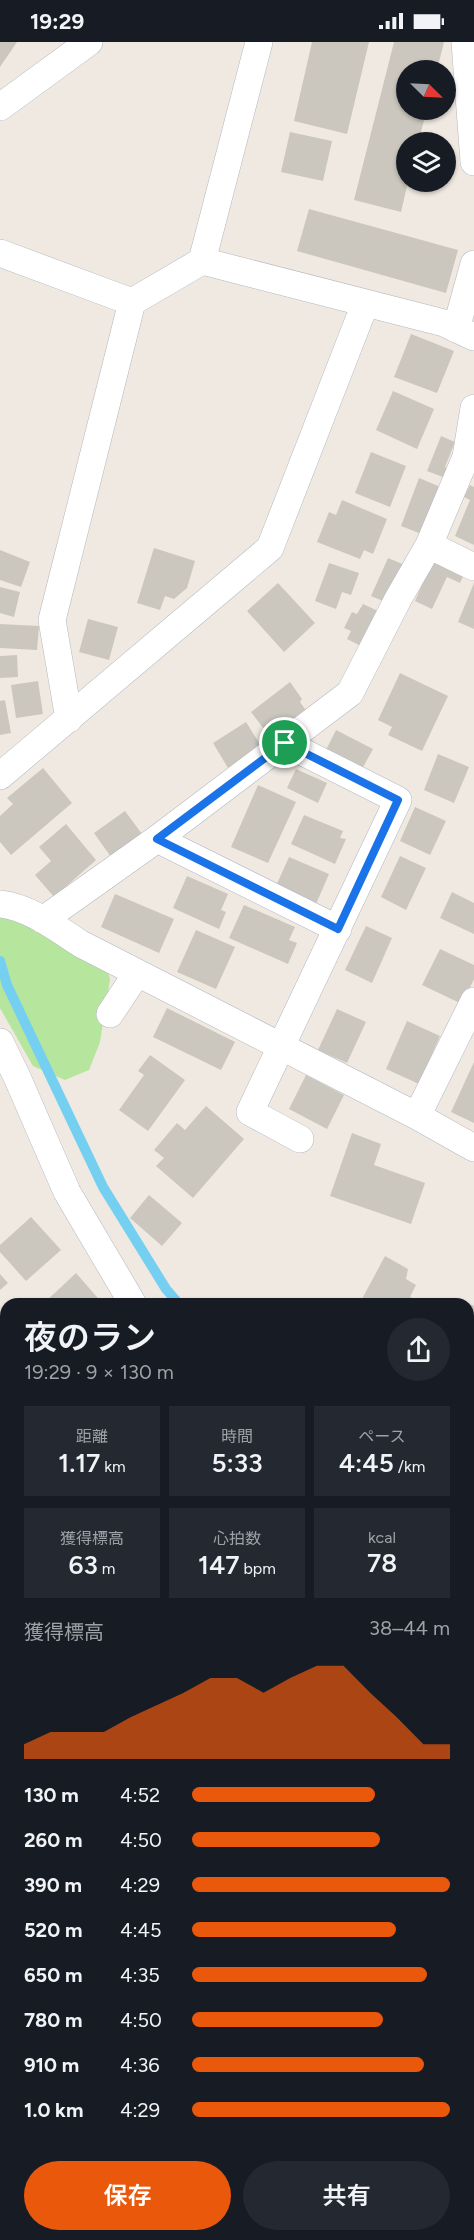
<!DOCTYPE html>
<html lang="ja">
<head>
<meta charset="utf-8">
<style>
  :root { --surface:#171b24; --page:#242831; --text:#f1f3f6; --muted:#9ea1a6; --accent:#ea580c }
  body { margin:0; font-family:Figtree,"Noto Sans JP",sans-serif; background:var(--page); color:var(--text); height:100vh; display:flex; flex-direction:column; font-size:22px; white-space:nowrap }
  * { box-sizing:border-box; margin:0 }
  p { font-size:20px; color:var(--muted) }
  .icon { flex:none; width:33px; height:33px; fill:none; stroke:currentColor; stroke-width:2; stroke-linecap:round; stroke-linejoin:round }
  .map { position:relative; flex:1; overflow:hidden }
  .details { position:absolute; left:0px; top:1256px; width:474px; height:944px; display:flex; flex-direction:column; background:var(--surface); border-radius:18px 18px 0 0; box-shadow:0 2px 4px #0004 }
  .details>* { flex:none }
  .needle { width:39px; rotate:114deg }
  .controls { position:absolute; left:396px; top:18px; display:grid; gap:12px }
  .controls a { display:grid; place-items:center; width:60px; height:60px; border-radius:50%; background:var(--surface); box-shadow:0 2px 4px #0004; font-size:30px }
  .pin { position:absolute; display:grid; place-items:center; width:51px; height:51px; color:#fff; margin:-26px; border:3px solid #fff; border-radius:50%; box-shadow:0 2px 6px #0007 }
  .round { display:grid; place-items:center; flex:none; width:63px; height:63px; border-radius:32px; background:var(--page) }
  .headline { display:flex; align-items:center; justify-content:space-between; height:102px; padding:0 24px }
  h1 { font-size:33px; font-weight:600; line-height:45px }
  .stats { display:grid; grid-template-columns:repeat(3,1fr); gap:9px; height:102px; padding:6px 24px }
  .stats div { display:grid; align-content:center; border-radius:0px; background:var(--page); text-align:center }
  .stats b { font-size:26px; font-weight:600 }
  .stats small { font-size:16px; font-weight:400 }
  .stats p { font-size:16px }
  .chart { height:168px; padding:12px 24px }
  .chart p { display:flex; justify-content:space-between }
  .chart svg { width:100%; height:108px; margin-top:6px; fill:var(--accent); opacity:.7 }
  .primary-button { display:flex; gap:12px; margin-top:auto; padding:12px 24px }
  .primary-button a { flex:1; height:69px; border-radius:36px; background:var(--accent); color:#fff; font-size:24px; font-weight:600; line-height:69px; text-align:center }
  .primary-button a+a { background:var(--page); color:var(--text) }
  ul { padding:0 24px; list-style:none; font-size:20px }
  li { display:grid; grid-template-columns:96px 72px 1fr; align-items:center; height:45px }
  li i { height:15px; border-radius:8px; background:var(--accent) }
  .status { display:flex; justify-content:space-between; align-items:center; height:42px; padding:0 30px; background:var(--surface); direction:ltr }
  .status svg { height:16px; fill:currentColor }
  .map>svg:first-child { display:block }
  .green { fill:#b6e59e }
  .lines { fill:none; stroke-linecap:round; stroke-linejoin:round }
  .stream { stroke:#75cff0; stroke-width:10 }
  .building { fill:#cbc7bf }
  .street-casing { stroke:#b4b7c1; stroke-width:28 }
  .street { stroke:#fff; stroke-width:27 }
  .route-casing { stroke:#fff; stroke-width:12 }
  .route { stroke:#1a73e8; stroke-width:8 }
</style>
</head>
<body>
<div class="status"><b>19:29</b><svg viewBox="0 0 49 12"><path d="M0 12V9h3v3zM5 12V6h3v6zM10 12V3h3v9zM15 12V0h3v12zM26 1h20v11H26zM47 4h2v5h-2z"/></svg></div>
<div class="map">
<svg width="474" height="2198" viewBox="0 0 474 2198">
  <rect width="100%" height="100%" fill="#efe9e1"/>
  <path class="green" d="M 0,866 L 107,925 L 110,938 L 100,1000 L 89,1028 L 65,1038 L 33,1024 L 0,966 Z"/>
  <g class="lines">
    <path class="stream" d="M 0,919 L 7,943 L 103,1145 L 166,1247 L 179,1262
      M 0,1471 L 6,1478
      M 468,1501 L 474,1502
      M 468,1629 L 474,1626"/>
  </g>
  <path class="building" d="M 0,0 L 17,0 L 0,25 Z
    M 312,0 L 369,0 L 347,92 L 294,79 Z
    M 394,0 L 444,0 L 437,28 L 406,28 L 406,68 L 427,68 L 418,100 L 406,100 L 406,140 L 408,140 L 401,170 L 354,158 Z
    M 290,90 L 332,99 L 323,139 L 281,130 Z
    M 309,167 L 458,208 L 446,251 L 297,209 Z
    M 411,292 L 454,309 L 437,351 L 394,335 Z
    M 393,349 L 434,367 L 417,407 L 376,388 Z
    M 441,394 L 455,400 L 445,425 L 451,428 L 448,437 L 427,429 Z
    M 371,410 L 406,424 L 390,465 L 355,451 Z
    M 419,436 L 443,446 L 424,493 L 401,484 Z
    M 470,443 L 474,445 L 474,503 L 455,494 L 470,458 L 464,455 Z
    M 342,458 L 387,477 L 373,512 L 364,508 L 360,517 L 317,500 L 329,470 L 336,473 Z
    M 154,506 L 195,519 L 187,546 L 174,557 L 165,554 L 160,568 L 137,561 Z
    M 0,508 L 30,520 L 21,545 L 0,538 Z
    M 435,513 L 466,528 L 460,541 L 447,535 L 432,567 L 415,559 Z
    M 388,516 L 407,524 L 390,562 L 371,554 Z
    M 329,521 L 359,531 L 351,553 L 342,550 L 336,567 L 315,559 Z
    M 278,541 L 315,581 L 284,610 L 247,569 Z
    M 474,541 L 474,587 L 458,580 Z
    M 0,545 L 20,550 L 14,575 L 0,571 Z
    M 363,562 L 380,570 L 363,605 L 347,597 L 351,589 L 344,586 L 352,570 L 357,572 Z
    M 88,577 L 118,585 L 109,618 L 79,610 Z
    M 0,582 L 39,584 L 37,608 L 0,606 Z
    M 17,613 L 18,635 L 0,636 L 0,614 Z
    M 400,631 L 448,654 L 422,709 L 388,693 L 392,685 L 378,678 Z
    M 38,639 L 43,672 L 16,676 L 11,643 Z
    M 290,640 L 302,657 L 300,660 L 307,670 L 271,696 L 251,670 Z
    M 5,658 L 11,691 L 0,693 L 0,659 Z
    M 246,680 L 261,704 L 228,726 L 213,701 Z
    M 336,688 L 373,707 L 362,727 L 326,708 Z
    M 438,712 L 469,725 L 454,761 L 424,748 Z
    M 43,726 L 72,761 L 11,813 L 0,800 L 0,774 L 13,762 L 7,756 Z
    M 296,727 L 327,741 L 318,761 L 287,746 Z
    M 258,743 L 296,760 L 268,821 L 231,805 Z
    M 415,765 L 446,779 L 430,813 L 400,799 Z
    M 125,769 L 142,792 L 111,815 L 94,791 Z
    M 304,773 L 343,789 L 340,796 L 346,797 L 335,822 L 291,802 Z
    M 66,782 L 96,818 L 54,855 L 35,833 L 51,819 L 39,805 Z
    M 400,814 L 426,826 L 406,868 L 381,855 Z
    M 289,815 L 329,832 L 316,862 L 276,844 Z
    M 187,834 L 228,852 L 221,868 L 226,870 L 219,887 L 173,866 Z
    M 452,850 L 474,861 L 474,892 L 440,876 Z
    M 115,852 L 174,877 L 159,911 L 101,885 Z
    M 244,863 L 295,885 L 289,898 L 297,901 L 288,922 L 229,896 Z
    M 366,884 L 392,896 L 372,941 L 345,928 Z
    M 196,888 L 235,905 L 216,947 L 177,930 Z
    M 440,907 L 474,923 L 474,937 L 462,962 L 422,943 Z
    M 167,966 L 235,1000 L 221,1028 L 153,995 Z
    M 337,967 L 366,980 L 347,1021 L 318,1008 Z
    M 407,979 L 440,994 L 419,1042 L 386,1027 Z
    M 150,1013 L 185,1038 L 148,1089 L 119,1068 L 144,1033 L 138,1029 Z
    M 474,1020 L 474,1081 L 451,1070 Z
    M 306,1033 L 344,1053 L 327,1087 L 289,1067 Z
    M 206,1064 L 244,1097 L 193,1156 L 156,1124 L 164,1116 L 154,1108 L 177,1081 L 185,1088 Z
    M 352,1091 L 381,1102 L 374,1123 L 425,1141 L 411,1182 L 330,1154 Z
    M 149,1153 L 182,1181 L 162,1204 L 130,1176 Z
    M 31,1175 L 61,1208 L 26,1239 L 0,1210 L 0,1203 Z
    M 385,1214 L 408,1227 L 406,1237 L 416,1243 L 410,1255 L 415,1257 L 413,1262 L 370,1262 L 362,1257 Z
    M 76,1231 L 103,1262 L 43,1262 Z
    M 0,1232 L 8,1241 L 0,1248 Z
    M 461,1258 L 474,1264 L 474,1320 L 468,1318 L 468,1262 L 459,1262 Z
    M 6,1586 L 6,1614 L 0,1608 L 0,1592 Z
    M 0,1616 L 6,1622 L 6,1645 L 0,1651 Z
    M 6,1739 L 6,1818 L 0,1826 L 0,1747 Z
    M 0,1962 L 6,1965 L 6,1995 L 0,2005 Z"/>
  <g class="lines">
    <g class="street-casing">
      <path id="street" d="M 465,0 L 474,120
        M 0,65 L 89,0
        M 0,211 L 132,260 L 202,219 L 444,281 L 474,295
        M 202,219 L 259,0
        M 456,287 L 474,222
        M 429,503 L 466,415 L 474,366
        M 69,677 L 52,578 L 132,260
        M 285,701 L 398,758 L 250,1070 L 300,1097
        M 0,734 L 270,506 L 365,262
        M 157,797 L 338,887
        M 0,862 C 29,865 56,886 81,902 L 417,1074 L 474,1106
        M 43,878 L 157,797 L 350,651 L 398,557 L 429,503 L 474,525
        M 110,972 L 137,931
        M 0,1000 L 17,1035 L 67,1150 L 133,1262
        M 417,1074 L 474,959
        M 0,1508 L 6,1515
        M 468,1521 L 474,1522
        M 468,1644 L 474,1641
        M 0,1678 L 6,1673
        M 0,1929 L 6,1932
        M 0,2111 L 6,2114
        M 217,2193 L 230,2198"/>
    </g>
    <use href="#street" class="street"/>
  </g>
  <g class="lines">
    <g class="route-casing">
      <path id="route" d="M 285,701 L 398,758 L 338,887 L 157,797 Z"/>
    </g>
    <use href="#route" class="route"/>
  </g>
</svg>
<div class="controls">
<a><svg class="needle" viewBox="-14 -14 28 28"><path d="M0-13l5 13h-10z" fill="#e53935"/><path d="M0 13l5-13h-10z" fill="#9ea1a6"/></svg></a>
<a><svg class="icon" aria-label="layers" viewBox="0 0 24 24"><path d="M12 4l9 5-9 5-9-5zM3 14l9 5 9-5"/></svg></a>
</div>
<div class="pin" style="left:285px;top:701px;background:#1e9e55"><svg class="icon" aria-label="arrive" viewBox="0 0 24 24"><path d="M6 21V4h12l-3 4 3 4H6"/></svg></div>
<section class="details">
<div class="headline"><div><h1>夜のラン</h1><p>19:29 · 9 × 130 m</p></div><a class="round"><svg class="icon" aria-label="share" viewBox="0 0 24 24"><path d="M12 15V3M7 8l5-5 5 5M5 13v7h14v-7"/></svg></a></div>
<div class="stats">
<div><p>距離</p><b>1.17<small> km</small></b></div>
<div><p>時間</p><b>5:33</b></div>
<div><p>ペース</p><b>4:45<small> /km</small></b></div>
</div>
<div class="stats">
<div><p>獲得標高</p><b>63<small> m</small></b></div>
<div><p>心拍数</p><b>147<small> bpm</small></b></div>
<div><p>kcal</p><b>78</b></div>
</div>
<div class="chart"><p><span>獲得標高</span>38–44 m</p>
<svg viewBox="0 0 160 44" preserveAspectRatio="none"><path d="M0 44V38L10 33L20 33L30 33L40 27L50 22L60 17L70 11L80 11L90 17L100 11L110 6L120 6L130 17L140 27L150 38L160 38V44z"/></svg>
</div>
<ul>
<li><b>130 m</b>4:52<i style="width:71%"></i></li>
<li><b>260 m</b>4:50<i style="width:73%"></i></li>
<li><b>390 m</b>4:29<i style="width:100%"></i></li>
<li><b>520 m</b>4:45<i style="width:79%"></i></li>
<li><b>650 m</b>4:35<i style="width:91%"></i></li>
<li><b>780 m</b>4:50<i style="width:74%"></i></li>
<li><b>910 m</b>4:36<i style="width:90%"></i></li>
<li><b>1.0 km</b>4:29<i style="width:100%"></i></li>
</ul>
<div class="primary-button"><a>保存</a><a>共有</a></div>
</section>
</div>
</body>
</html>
